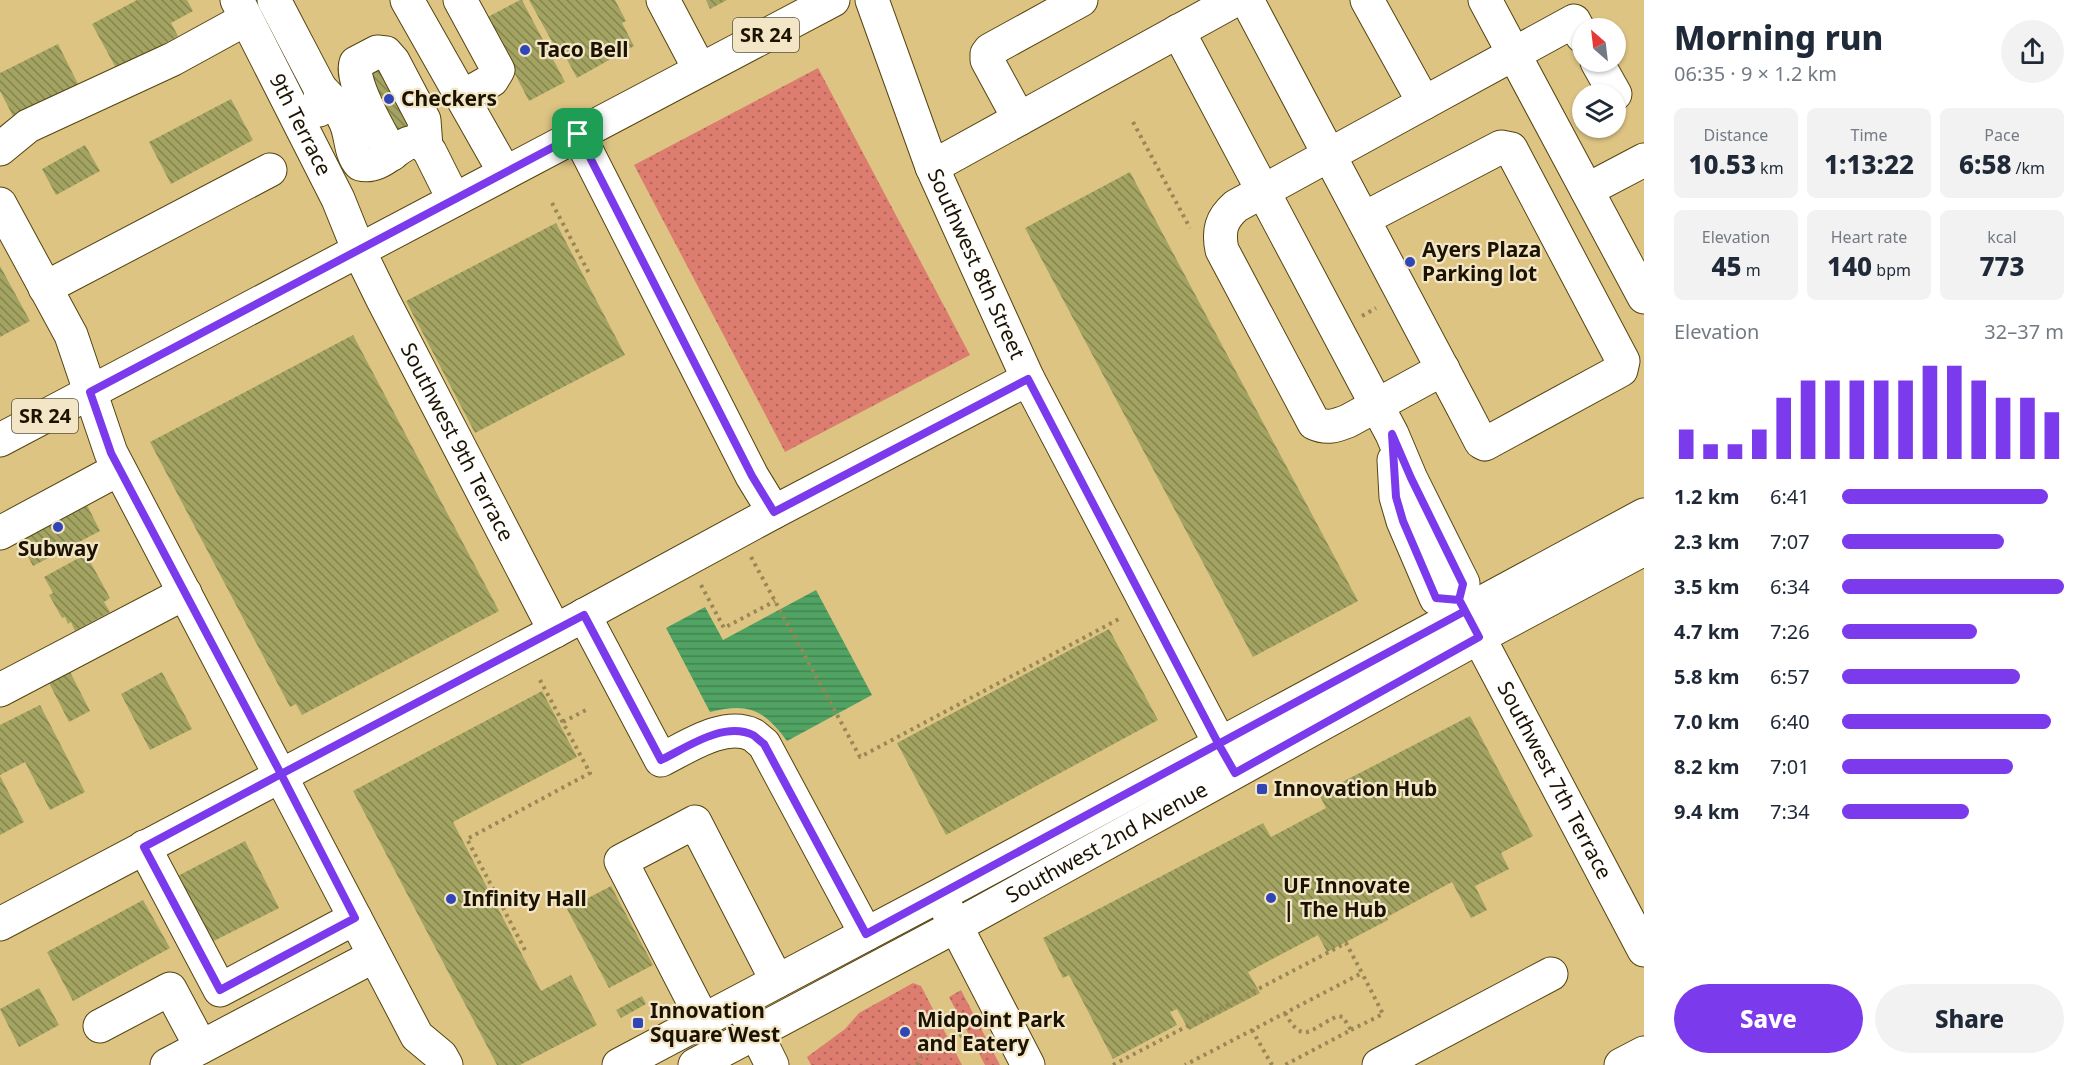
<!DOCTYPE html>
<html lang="en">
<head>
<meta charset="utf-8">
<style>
  :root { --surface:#fff; --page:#f2f2f3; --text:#1f2937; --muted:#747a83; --accent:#7c3aed }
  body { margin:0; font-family:"Noto Sans",sans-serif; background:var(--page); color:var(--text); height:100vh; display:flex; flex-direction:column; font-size:22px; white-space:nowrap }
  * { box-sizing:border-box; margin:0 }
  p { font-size:20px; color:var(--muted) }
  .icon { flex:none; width:33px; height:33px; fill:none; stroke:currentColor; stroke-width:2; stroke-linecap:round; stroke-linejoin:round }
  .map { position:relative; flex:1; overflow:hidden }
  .side { display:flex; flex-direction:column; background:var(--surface); width:450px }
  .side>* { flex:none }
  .needle { width:39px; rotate:332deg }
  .controls { position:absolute; left:1572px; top:18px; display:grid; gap:12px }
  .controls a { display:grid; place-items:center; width:54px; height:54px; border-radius:50%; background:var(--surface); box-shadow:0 2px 4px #0004; font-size:30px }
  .pin { position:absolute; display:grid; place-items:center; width:51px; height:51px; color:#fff; margin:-26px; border-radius:12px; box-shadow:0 3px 9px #0006 }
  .round { display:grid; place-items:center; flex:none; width:63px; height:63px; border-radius:32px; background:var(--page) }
  .headline { display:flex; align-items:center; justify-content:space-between; height:102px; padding:0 30px }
  h1 { font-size:33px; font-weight:800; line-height:45px }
  .metrics { display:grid; grid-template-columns:repeat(3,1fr); gap:9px; height:102px; padding:6px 30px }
  .metrics div { display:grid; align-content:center; border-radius:9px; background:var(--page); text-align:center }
  .metrics b { font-size:26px; font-weight:800 }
  .metrics small { font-size:16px; font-weight:400 }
  .metrics p { font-size:16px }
  .chart { height:168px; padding:12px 30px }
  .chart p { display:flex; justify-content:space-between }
  .chart svg { width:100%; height:108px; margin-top:6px; stroke:var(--accent); stroke-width:6 }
  .button { display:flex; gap:12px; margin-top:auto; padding:12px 30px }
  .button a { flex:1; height:69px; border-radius:36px; background:var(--accent); color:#fff; font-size:24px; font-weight:800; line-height:69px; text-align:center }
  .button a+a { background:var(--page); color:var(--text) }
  ul { padding:0 30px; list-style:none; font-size:20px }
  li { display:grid; grid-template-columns:96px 72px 1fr; align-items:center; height:45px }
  li i { height:15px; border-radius:8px; background:var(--accent) }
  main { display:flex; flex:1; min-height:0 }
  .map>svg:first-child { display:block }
  .grass { fill:url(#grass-dots) }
  .water { fill:url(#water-rules) }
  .building { fill:url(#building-back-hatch) }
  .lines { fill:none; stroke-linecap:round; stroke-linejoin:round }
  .minor-casing { stroke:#541; stroke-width:35 }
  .major-casing { stroke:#541; stroke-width:35 }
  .path { stroke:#9a8756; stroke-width:4; stroke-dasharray:3 4.5; stroke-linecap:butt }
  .minor { stroke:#fff; stroke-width:33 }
  .major { stroke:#fff; stroke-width:33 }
  .route-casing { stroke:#fff; stroke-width:12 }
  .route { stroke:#7c3aed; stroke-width:8 }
  .poi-dot { fill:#3046b7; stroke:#f2e6c6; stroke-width:2 }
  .labels { text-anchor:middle; stroke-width:4.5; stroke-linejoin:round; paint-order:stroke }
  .shield { fill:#f2e6c6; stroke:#5c523b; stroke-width:1.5 }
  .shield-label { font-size:20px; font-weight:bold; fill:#1c1200 }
  .poi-label { font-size:21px; font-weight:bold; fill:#1c1200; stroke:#f2e6c6; text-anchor:start }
  .street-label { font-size:21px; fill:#1c1200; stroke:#f2e6c6 }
</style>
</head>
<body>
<main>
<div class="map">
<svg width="1644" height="1065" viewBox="0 0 1644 1065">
  <defs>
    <pattern id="grass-dots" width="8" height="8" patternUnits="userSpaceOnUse" patternTransform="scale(1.5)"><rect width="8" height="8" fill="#dd7d70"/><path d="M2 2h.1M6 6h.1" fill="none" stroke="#b2655a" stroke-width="1.8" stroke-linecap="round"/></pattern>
    <pattern id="water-rules" width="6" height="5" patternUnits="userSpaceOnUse" patternTransform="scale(1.5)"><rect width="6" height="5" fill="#51a364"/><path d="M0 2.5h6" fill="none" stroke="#428350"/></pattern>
    <pattern id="building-back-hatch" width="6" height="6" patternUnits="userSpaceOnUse" patternTransform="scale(1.5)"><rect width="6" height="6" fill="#a3a462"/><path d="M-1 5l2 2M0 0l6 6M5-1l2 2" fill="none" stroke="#84844e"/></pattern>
  </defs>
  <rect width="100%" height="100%" fill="#ddc483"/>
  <path class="grass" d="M 818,68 L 970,355 L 785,452 L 634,165 Z
    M 913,983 L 921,986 L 962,1065 L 811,1065 L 807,1057 L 845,1029 L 859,1013 Z
    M 961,990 L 1000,1065 L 985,1065 L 949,997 Z"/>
  <path class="water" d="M 816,590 L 872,695 L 787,741 C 764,710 749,702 710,712 L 666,628 L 705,607 L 723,640 Z"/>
  <path class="building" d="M 137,0 L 187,0 L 193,11 L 171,23 L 178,36 L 117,70 L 92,24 Z
    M 520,0 L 522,0 L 565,82 L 529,101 L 486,18 Z
    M 529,0 L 615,0 L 626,21 L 622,23 L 634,46 L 577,78 L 564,54 L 560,56 Z
    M 706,0 L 727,0 L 710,9 Z
    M 58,44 L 79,86 L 14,118 L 0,91 L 0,73 Z
    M 380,60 L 414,126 L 390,139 L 361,70 Z
    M 231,99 L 253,140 L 171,184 L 149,142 Z
    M 85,145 L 100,171 L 56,195 L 42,169 Z
    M 1130,172 L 1358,601 L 1253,657 L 1025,228 Z
    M 556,223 L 625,355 L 475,433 L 406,301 Z
    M 0,266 L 30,321 L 0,337 Z
    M 353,335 L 499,611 L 302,715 L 296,704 L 290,707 L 150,442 Z
    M 84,499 L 100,531 L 33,566 L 16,534 Z
    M 86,554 L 110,598 L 104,602 L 110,612 L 75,631 L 71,622 L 68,624 L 65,617 L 62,618 L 49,595 L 53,593 L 44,577 Z
    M 1109,629 L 1158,720 L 946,835 L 897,743 Z
    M 69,670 L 90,711 L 69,722 L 48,681 Z
    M 162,672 L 192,729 L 150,750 L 121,694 Z
    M 542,691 L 577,757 L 453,822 L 541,991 L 571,975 L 597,1025 L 520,1065 L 497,1065 L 353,791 Z
    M 40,705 L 85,792 L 50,810 L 25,762 L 0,775 L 0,725 Z
    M 1470,716 L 1533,836 L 1501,853 L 1509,869 L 1475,886 L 1487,910 L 1471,918 L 1452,882 L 1387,917 L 1388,920 L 1327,952 L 1318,935 L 1248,972 L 1260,993 L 1189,1030 L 1177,1009 L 1170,1012 L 1177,1025 L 1113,1059 L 1069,975 L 1063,978 L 1043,938 L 1263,823 L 1271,837 L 1326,808 L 1319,794 Z
    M 0,776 L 24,822 L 0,835 Z
    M 245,841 L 279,908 L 204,946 L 170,880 Z
    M 611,886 L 653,965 L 609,988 L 567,909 Z
    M 143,900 L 170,948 L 73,1001 L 47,952 Z
    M 39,988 L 59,1025 L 19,1047 L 0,1009 Z
    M 642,996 L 646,1004 L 621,1018 L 616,1010 Z"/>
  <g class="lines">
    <g class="minor-casing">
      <g id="minor">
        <path id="s1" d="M 237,0 L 338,199 L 359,251 L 383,300 L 555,631"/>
        <path d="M 274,0 L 320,88 L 321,101 L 319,110"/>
        <path d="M 407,0 L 505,173"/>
        <path d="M 460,0 L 498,70 L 492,80 L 462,97"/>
        <path d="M 663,0 L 700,70"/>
        <path id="s2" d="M 872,0 L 932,167 L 1028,379 L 1230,763"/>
        <path d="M 1247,0 C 1325,147 1404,294 1481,442 L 1485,444 L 1621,370 L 1623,361 L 1511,149 L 1501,147 L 1363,219"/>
        <path d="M 1367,0 L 1424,103 L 1574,21 L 1582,36"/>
        <path d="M 1485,0 L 1644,297"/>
        <path id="s3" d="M 1178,31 L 1392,434 L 1411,479 L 1463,583 L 1459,600 L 1644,950"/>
        <path d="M 1597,62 L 1615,94"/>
        <path d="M 320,88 C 330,99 341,109 346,123 C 352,137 350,153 360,164 C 389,172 408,121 430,152 L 454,200"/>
        <path d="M 1424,103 L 1236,206 C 1221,219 1218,231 1222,250 L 1314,423 C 1327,429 1335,426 1348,421 L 1443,369"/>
        <path d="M 1019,119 L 987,60 L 987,54 L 990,50 L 1081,0"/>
        <path d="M 578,134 L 752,476 L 774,512"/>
        <path d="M 0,149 L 28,126 L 173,59 L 246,19"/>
        <path d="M 392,154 C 382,136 349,80 356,63 L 377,52 L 386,53 L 393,61 L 424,120 L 426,147"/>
        <path d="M 932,167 L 1235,0"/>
        <path d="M 1587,190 L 1644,160"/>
        <path d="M 0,204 L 71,335 L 111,453 L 417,1036 L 441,1056 L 446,1065"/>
        <path d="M 45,288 L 270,170"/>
        <path d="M 1394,460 L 1396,497 L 1403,521 L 1436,598 L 1459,600"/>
        <path d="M 0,533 L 119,469"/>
        <path d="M 584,615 L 661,760 C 686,748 724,721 753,735 C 756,737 760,741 764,744 L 866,934"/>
        <path d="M 0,690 L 185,593"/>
        <path d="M 144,847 L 220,990 L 355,918"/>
        <path d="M 946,907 L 1028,1065"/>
        <path d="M 0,924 L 555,631 L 774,512 L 1028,379"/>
        <path d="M 746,1013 L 772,1065"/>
        <path d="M 703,1020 L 621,861 L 695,822 L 777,981"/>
        <path d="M 100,1026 L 170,989 L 201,1047"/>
        <path d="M 167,1065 L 374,956"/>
        <path d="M 619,1065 L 940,895 L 1644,515"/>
        <path id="s4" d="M 695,1065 L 956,926 L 1479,637 L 1644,549"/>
        <path d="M 1379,1065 L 1551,974"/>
        <path d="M 1621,1065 L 1644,1053"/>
      </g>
    </g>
    <g class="major-casing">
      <path id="major" d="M 0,440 L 833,0"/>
    </g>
    <path class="path" d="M 1133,122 L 1190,228
      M 552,203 L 590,275
      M 1362,316 L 1376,308
      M 751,557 L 860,757 L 1119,619
      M 701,585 L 724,628 L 775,601
      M 563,722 L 586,710
      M 525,950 L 467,839 L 590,773 L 540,680
      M 1285,1013 C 1304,1047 1310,1028 1338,1016 L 1343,1017 L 1351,1030 L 1285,1065
      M 1252,1030 L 1272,1065
      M 1351,1030 L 1383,1014 L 1362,973
      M 917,1065 L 921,1057 L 962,1035
      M 1113,1065 L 1346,943 L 1362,973 L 1185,1065"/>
    <use href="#minor" class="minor"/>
    <use href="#major" class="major"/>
  </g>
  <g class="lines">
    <g class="route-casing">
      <path id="route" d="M 578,134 L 90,392 L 111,453 L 281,774 L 144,847 L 220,990 L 355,918 L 281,774 L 584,615 L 661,760 C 686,748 723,721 753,735 C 756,737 760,741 764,744 L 866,934 L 1465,611 L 1459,600 L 1463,584 L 1411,478 L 1392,434 L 1396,497 L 1403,521 L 1436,598 L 1459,600 L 1461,603 L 1479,637 L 1235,773 L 1219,745 L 1028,379 L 774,512 L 752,476 L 578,134"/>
    </g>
    <use href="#route" class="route"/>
  </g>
  <g class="poi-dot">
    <circle cx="525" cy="50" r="6"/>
    <circle cx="389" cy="99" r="6"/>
    <circle cx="1410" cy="262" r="6"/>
    <circle cx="58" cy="527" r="6"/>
    <rect x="1256" y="783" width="12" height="12" rx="3"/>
    <circle cx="1271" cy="898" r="6"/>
    <circle cx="451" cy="899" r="6"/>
    <rect x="632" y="1017" width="12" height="12" rx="3"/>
    <circle cx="905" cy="1032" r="6"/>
  </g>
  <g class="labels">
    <g class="shield">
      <rect x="733" y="18" width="66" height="34" rx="4.5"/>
      <rect x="12" y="399" width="66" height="34" rx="4.5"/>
    </g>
    <g class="shield-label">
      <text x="766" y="42">SR 24</text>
      <text x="45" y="423">SR 24</text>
    </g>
    <g class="poi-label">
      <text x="537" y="57">Taco Bell</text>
      <text x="401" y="106">Checkers</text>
      <text x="1422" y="257">Ayers Plaza<tspan x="1422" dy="24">Parking lot</tspan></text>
      <text x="58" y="556" text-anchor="middle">Subway</text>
      <text x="1274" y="796">Innovation Hub</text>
      <text x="1283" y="893">UF Innovate<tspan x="1283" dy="24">| The Hub</tspan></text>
      <text x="463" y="906">Infinity Hall</text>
      <text x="650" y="1018">Innovation<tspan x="650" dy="24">Square West</tspan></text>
      <text x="917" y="1027">Midpoint Park<tspan x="917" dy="24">and Eatery</tspan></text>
    </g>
    <g class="street-label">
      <text dy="7" stroke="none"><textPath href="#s1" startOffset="140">9th Terrace</textPath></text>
      <text dy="7" stroke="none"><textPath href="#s2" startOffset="284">Southwest 8th Street</textPath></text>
      <text dy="7" stroke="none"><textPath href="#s1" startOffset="494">Southwest 9th Terrace</textPath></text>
      <text dy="7" stroke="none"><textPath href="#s3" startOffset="843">Southwest 7th Terrace</textPath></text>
      <text dy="7" stroke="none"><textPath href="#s4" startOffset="468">Southwest 2nd Avenue</textPath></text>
    </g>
  </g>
</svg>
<div class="controls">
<a><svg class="needle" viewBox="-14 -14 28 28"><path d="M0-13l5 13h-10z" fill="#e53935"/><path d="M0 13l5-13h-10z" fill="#747a83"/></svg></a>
<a><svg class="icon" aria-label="layers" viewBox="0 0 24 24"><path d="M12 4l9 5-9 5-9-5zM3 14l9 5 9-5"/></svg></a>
</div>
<div class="pin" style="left:578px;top:134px;background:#1e9e55"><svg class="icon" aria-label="arrive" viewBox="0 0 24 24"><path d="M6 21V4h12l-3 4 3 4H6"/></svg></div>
</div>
<section class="side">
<div class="headline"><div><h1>Morning run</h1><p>06:35 · 9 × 1.2 km</p></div><a class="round"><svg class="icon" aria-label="share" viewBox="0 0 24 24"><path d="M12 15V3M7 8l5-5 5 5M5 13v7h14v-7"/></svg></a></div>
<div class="metrics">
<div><p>Distance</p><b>10.53<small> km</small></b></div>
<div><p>Time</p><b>1:13:22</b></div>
<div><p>Pace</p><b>6:58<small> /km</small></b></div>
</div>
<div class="metrics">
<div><p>Elevation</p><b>45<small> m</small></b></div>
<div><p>Heart rate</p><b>140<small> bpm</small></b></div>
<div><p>kcal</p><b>773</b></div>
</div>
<div class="chart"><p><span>Elevation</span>32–37 m</p>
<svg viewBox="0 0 160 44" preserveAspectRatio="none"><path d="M5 44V32M15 44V38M25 44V38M35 44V32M45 44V19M55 44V12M65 44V12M75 44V12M85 44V12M95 44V12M105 44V6M115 44V6M125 44V12M135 44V19M145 44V19M155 44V25"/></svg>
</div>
<ul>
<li><b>1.2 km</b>6:41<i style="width:93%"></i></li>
<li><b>2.3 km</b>7:07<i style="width:73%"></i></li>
<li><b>3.5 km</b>6:34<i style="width:100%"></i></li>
<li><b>4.7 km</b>7:26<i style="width:61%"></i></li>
<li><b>5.8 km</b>6:57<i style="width:80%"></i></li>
<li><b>7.0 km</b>6:40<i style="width:94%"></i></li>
<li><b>8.2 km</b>7:01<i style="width:77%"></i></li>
<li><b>9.4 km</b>7:34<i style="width:57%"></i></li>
</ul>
<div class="button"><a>Save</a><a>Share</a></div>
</section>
</main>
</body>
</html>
